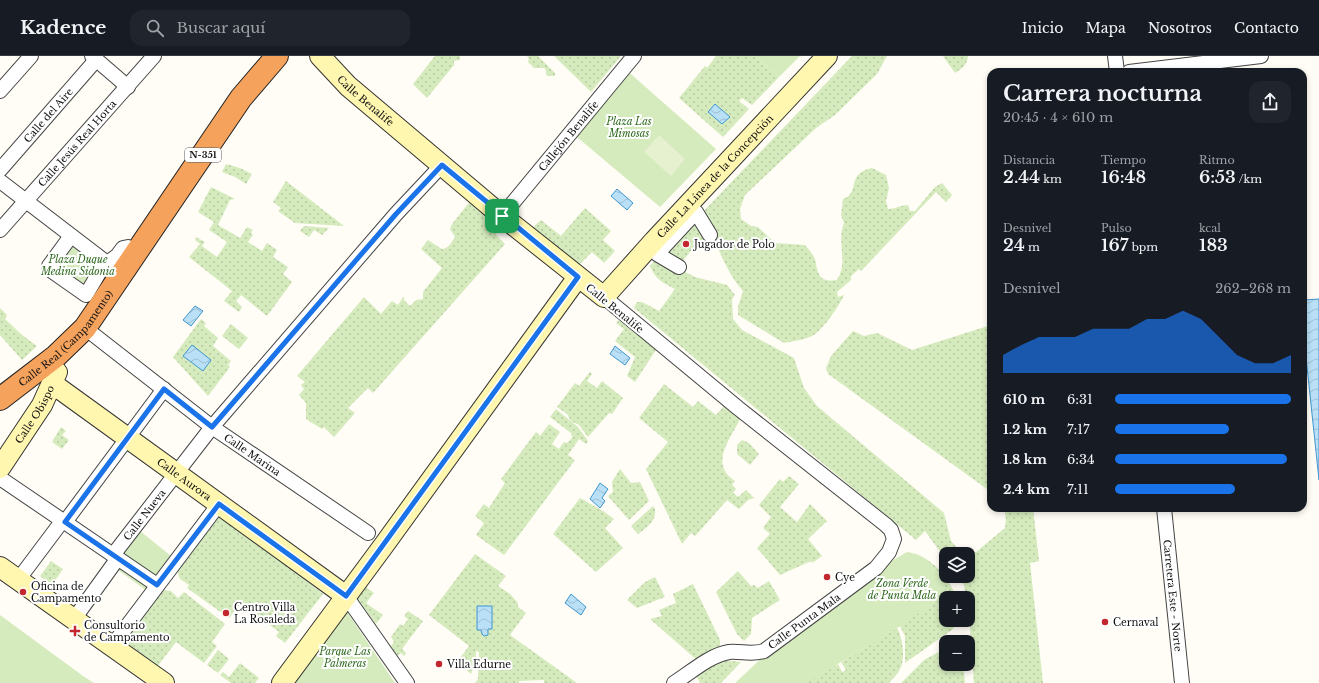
<!DOCTYPE html>
<html lang="es">
<head>
<meta charset="utf-8">
<style>
  :root { --surface:#171b24; --page:#20242c; --text:#f1f3f6; --muted:#9ea1a6; --line:#363941; --accent:#1a73e8 }
  body { margin:0; font-family:"Libre Baskerville",serif; background:var(--page); color:var(--text); height:100vh; display:flex; flex-direction:column; font-size:15px; white-space:nowrap }
  * { box-sizing:border-box; margin:0 }
  p { font-size:13px; color:var(--muted) }
  .icon { flex:none; width:22px; height:22px; fill:none; stroke:currentColor; stroke-width:2; stroke-linecap:round; stroke-linejoin:round }
  .map { position:relative; flex:1; overflow:hidden }
  .details { position:absolute; left:987px; top:12px; width:320px; height:444px; display:flex; flex-direction:column; background:var(--surface); border-radius:12px; box-shadow:0 2px 6px #0003 }
  .details>* { flex:none }
  .fabs { position:absolute; left:939px; top:491px; display:grid; gap:8px }
  .fabs a { display:grid; place-items:center; width:36px; height:36px; border-radius:8px; background:var(--surface); box-shadow:0 2px 6px #0003; font-size:20px }
  .pin { position:absolute; display:grid; place-items:center; width:34px; height:34px; color:#fff; margin:-17px; border-radius:8px; box-shadow:0 2px 6px #0006 }
  .round { display:grid; place-items:center; flex:none; width:42px; height:42px; border-radius:12px; background:var(--page) }
  .head { display:flex; align-items:center; justify-content:space-between; height:68px; padding:0 16px }
  h1 { font-size:22px; font-weight:600; line-height:30px }
  .metrics { display:grid; grid-template-columns:repeat(3,1fr); gap:6px; height:68px; padding:4px 16px }
  .metrics div { display:grid; align-content:center }
  .metrics b { font-size:17px; font-weight:600 }
  .metrics small { font-size:11px; font-weight:400 }
  .metrics p { font-size:11px }
  .chart { height:112px; padding:8px 16px }
  .chart p { display:flex; justify-content:space-between }
  .chart svg { width:100%; height:72px; margin-top:4px; fill:var(--accent); opacity:.7 }
  ul { padding:0 16px; list-style:none; font-size:13px }
  li { display:grid; grid-template-columns:64px 48px 1fr; align-items:center; height:30px }
  li i { height:10px; border-radius:5px; background:var(--accent) }
  header { display:flex; align-items:center; gap:24px; box-sizing:border-box; height:56px; padding:0 20px; background:var(--surface); border-bottom:1px solid var(--line) }
  header strong { font-size:19px }
  nav { display:flex; gap:22px; margin-inline-start:auto; font-size:14px }
  .search { width:280px; height:36px; background:var(--page); display:flex; align-items:center; gap:10px; box-sizing:border-box; padding:0 14px; border-radius:12px; color:var(--muted); font-size:15px }
  .map>svg:first-child { display:block }
  .grass { fill:url(#grass-dots) }
  .park { fill:#d5ebbd }
  .pitch { fill:#e6f2cf }
  .water { fill:url(#water-waves); stroke:#3f96cf }
  .lines { fill:none; stroke-linecap:round; stroke-linejoin:round }
  .street-casing { stroke:#444; stroke-width:16 }
  .secondary-casing { stroke:#333; stroke-width:22 }
  .highway-casing { stroke:#222; stroke-width:24 }
  .street { stroke:#fff; stroke-width:14 }
  .secondary { stroke:#fff6b0; stroke-width:20 }
  .highway { stroke:#f5a25d; stroke-width:22 }
  .route-casing { stroke:#fff; stroke-width:8 }
  .route { stroke:#1a73e8; stroke-width:5 }
  .poi-dot { fill:#c4262e; stroke:#fff; stroke-width:1.5 }
  .labels { text-anchor:middle; stroke-width:4; stroke-linejoin:round; paint-order:stroke }
  .shield { fill:#fff; stroke:#585858; stroke-width:1 }
  .shield-label { font-size:9px; font-weight:bold; fill:#111 }
  .street-label { font-size:10px; fill:#111; stroke:#fff }
  .park-label { font-size:10px; font-style:italic; fill:#2f6b1f; stroke:#fff }
  .poi-label { font-size:10px; fill:#111; stroke:#fff; text-anchor:start }
</style>
</head>
<body>
<header>
<strong>Kadence</strong>
<div class="search"><svg class="icon" aria-label="search" viewBox="0 0 24 24"><circle cx="10" cy="10" r="6"/><path d="M15 15l6 6"/></svg>Buscar aquí</div>
<nav><a>Inicio</a><a>Mapa</a><a>Nosotros</a><a>Contacto</a></nav>
</header>
<div class="map">
<svg width="1319" height="627" viewBox="0 0 1319 627">
  <defs>
    <pattern id="grass-dots" width="8" height="8" patternUnits="userSpaceOnUse"><rect width="8" height="8" fill="#d5ebbd"/><path d="M2 2h.1M6 6h.1" fill="none" stroke="#b6c8a1" stroke-width="1.8" stroke-linecap="round"/></pattern>
    <pattern id="water-waves" width="16" height="10" patternUnits="userSpaceOnUse"><rect width="16" height="10" fill="#b9e0f7"/><path d="M0 5q4-4 8 0t8 0" fill="none" stroke="#9ebfd3"/></pattern>
  </defs>
  <rect width="100%" height="100%" fill="#fffdf5"/>
  <path class="grass" d="M 435,0 L 460,0 L 460,4 L 454,5 L 454,9 L 427,42 L 413,28 Z
    M 527,0 L 538,0 L 555,17 L 555,20 L 547,20 L 545,12 L 534,12 L 528,6 L 529,3 Z
    M 554,0 L 621,0 L 591,36 Z
    M 716,0 L 754,0 L 779,21 L 752,49 L 742,42 L 739,45 L 749,53 L 723,81 L 679,42 L 705,10 L 707,12 Z
    M 852,0 L 887,0 L 877,18 L 835,59 L 816,72 L 745,139 L 740,153 L 741,163 L 751,170 L 758,171 L 775,187 L 805,189 C 808,193 813,198 815,203 C 818,217 818,227 837,224 C 849,206 836,186 844,167 L 841,159 L 843,143 C 861,137 845,118 872,112 L 886,119 L 889,132 L 886,145 L 888,153 C 896,153 900,149 908,149 L 910,155 L 915,155 L 935,131 L 942,127 L 952,139 L 946,146 L 936,136 L 861,215 L 859,213 L 851,220 L 851,224 L 837,236 L 838,241 L 844,239 C 839,250 823,274 812,280 C 804,284 793,285 784,287 L 738,259 L 738,251 L 743,235 C 724,214 716,183 701,158 Z
    M 943,0 L 968,0 C 967,9 963,12 955,17 Z
    M 226,108 L 240,112 L 252,118 L 246,128 L 235,121 L 222,116 Z
    M 286,125 L 344,170 L 295,167 L 278,155 L 281,152 L 273,146 Z
    M 211,131 L 235,143 L 230,144 L 218,169 L 240,182 L 247,171 L 253,174 L 251,177 L 253,179 L 248,186 L 262,195 L 267,187 L 277,194 L 273,201 L 288,211 L 283,218 L 292,226 L 267,260 L 241,239 L 236,245 L 242,251 L 239,256 L 224,245 L 232,235 L 189,201 L 200,188 L 195,184 L 196,181 L 205,186 L 202,190 L 217,201 L 227,186 L 209,174 L 214,166 L 198,156 Z
    M 472,143 L 500,168 L 496,179 L 505,188 L 373,337 L 368,332 L 348,352 L 355,357 L 334,381 L 324,371 L 322,373 L 306,363 L 306,347 L 299,339 L 304,333 L 301,329 L 305,326 L 297,320 L 364,241 L 381,258 L 392,245 L 398,249 L 404,240 L 404,244 L 410,250 L 416,244 L 423,243 L 423,236 L 442,212 L 421,193 L 428,184 L 442,193 C 448,193 452,186 455,181 L 450,173 L 452,168 Z
    M 585,152 L 611,175 L 603,184 L 615,195 L 604,207 L 592,196 L 578,210 L 531,173 L 541,164 L 561,180 Z
    M 697,161 L 708,181 L 690,196 L 682,206 L 662,198 Z
    M 304,170 L 329,172 L 322,179 L 314,174 L 309,181 L 300,175 Z
    M 657,202 L 695,221 L 727,229 L 735,239 L 732,243 L 733,263 L 742,274 L 794,302 L 804,332 L 817,350 L 944,457 L 951,485 L 960,495 L 976,496 L 1005,472 L 1006,463 L 1004,452 L 1033,452 L 1039,505 L 1030,507 L 1043,627 L 974,627 L 968,542 L 966,542 L 964,529 L 957,520 L 968,520 L 968,498 L 946,498 L 946,504 L 925,475 L 916,484 L 634,252 L 637,246 L 642,246 L 659,255 L 675,233 C 663,227 656,224 650,210 Z
    M 0,252 L 7,259 L 5,263 L 22,279 L 37,290 L 22,304 L 0,279 Z
    M 201,263 L 206,267 L 204,270 L 218,282 L 213,290 L 231,305 L 228,309 L 230,311 L 208,340 L 173,301 Z
    M 619,264 L 656,294 L 635,326 L 627,320 L 635,301 L 615,285 L 624,273 L 616,267 Z
    M 231,268 L 248,282 L 239,293 L 222,280 Z
    M 991,269 L 991,436 L 828,318 L 826,312 L 831,300 L 853,275 L 864,280 L 877,277 L 912,294 Z
    M 590,316 L 592,318 L 587,325 L 597,332 L 602,325 L 623,342 L 612,358 L 609,357 L 588,381 L 579,369 L 571,365 L 567,358 L 557,351 L 575,327 L 579,330 Z
    M 664,328 L 693,351 L 698,345 L 716,359 L 724,350 L 740,363 C 731,383 708,407 735,425 L 732,429 L 736,433 L 733,437 L 738,441 L 746,434 L 754,442 L 748,444 L 739,453 L 727,444 L 697,478 L 695,480 L 691,477 L 682,488 L 646,413 L 668,386 L 639,362 Z
    M 556,353 L 578,371 L 588,385 L 586,388 L 579,383 L 568,399 L 575,404 L 504,499 L 476,479 L 484,467 L 475,460 L 484,448 L 489,452 L 505,427 L 501,423 L 536,376 L 540,380 L 549,368 L 560,376 L 552,388 L 559,393 L 564,386 L 567,387 L 572,382 L 571,377 L 550,361 Z
    M 61,371 L 66,375 L 62,379 L 69,384 L 62,393 L 52,386 Z
    M 742,384 L 749,387 L 759,398 L 750,409 L 737,398 L 737,389 Z
    M 620,413 L 631,427 L 640,426 L 649,445 L 629,464 L 608,440 L 613,436 L 612,426 Z
    M 789,420 L 799,428 L 780,451 L 797,466 L 810,448 L 827,465 L 808,483 L 822,500 L 812,507 L 811,505 L 780,519 L 757,492 L 770,478 L 763,472 L 771,461 L 759,449 L 780,423 L 783,426 Z
    M 580,442 L 603,455 L 614,463 L 605,472 L 623,492 L 596,516 L 553,478 Z
    M 653,450 L 655,453 C 656,466 648,470 638,478 L 631,470 Z
    M 221,458 L 323,538 L 285,587 L 276,580 L 279,576 L 241,547 L 229,562 L 187,532 L 189,529 L 180,523 L 177,515 Z
    M 914,497 C 935,505 948,521 957,542 L 946,542 L 946,564 L 958,564 L 953,573 L 905,607 L 905,580 L 900,570 L 937,544 L 935,514 Z
    M 475,498 L 506,520 L 498,530 L 510,538 L 518,547 L 518,551 L 526,557 L 510,579 L 577,627 L 544,627 L 544,624 L 519,625 L 519,627 L 475,627 L 478,623 L 479,596 L 476,595 L 476,604 L 471,618 L 457,606 L 469,590 L 429,559 Z
    M 51,505 L 63,513 L 52,529 L 40,520 Z
    M 738,515 L 751,530 L 754,529 L 758,532 L 769,525 L 780,544 L 752,562 L 751,578 L 744,585 L 737,578 L 716,536 Z
    M 655,521 L 665,541 L 637,552 L 627,544 L 645,526 Z
    M 693,528 L 720,584 L 720,590 L 698,605 L 650,563 L 662,560 L 659,554 L 676,547 L 673,538 Z
    M 365,530 L 374,537 L 366,547 L 383,559 L 376,568 L 357,542 Z
    M 162,534 L 171,535 L 178,542 L 184,536 L 225,568 L 212,586 L 217,590 L 204,607 L 176,586 L 157,611 L 122,586 Z
    M 408,555 L 423,565 L 402,593 L 406,597 L 404,600 L 401,597 L 397,600 L 391,590 L 394,586 L 391,581 L 400,568 L 403,570 L 408,563 L 404,560 Z
    M 897,572 C 903,582 906,604 899,615 C 897,619 892,623 889,627 L 805,627 L 838,608 L 842,616 L 846,614 L 841,606 Z
    M 946,592 L 946,608 L 963,608 L 965,627 L 901,627 L 924,604 Z
    M 218,594 L 229,603 L 218,617 L 207,609 Z
    M 723,604 L 741,606 L 721,627 L 700,627 L 696,620 Z
    M 240,607 L 259,622 L 255,627 L 231,627 L 220,619 L 223,616 L 229,621 Z"/>
  <path class="park" d="M 754,0 L 800,0 L 779,21 Z
    M 624,12 L 716,93 L 660,151 L 571,76 Z
    M 71,180 L 107,207 L 86,239 L 49,214 Z
    M 135,471 L 176,504 L 151,538 L 114,511 Z
    M 907,496 C 922,497 943,519 944,534 L 937,544 L 904,568 L 806,627 L 735,627 L 765,599 L 890,506 Z
    M 345,553 L 395,627 L 294,627 Z
    M 0,559 L 83,620 L 94,627 L 0,627 Z"/>
  <path class="pitch" d="M 659,79 L 685,103 L 671,120 L 644,96 Z"/>
  <path class="water" d="M 715,48 L 730,61 L 722,68 L 708,56 Z
    M 617,133 L 633,147 L 627,154 L 611,140 Z
    M 1319,243 L 1319,424 L 1303,273 L 1303,244 Z
    M 195,250 L 203,255 L 191,270 L 183,264 Z
    M 192,289 L 211,304 L 203,315 L 183,300 Z
    M 615,290 L 630,302 L 625,309 L 610,298 Z
    M 600,427 L 608,433 L 602,442 L 605,445 L 600,452 L 590,443 Z
    M 571,538 L 586,551 L 581,559 L 565,547 Z
    M 477,550 L 492,550 L 492,573 L 488,573 L 488,579 L 484,580 L 482,578 L 481,574 L 477,574 Z"/>
  <g class="lines">
    <g class="street-casing">
      <g id="street">
        <path d="M 92,0 L 128,31"/>
        <path d="M 1115,0 L 1117,16"/>
        <path d="M 1129,16 L 1261,0"/>
        <path d="M 0,35 L 31,0"/>
        <path id="s1" d="M 0,114 L 96,4"/>
        <path d="M 0,125 L 107,207"/>
        <path id="s2" d="M 502,160 L 634,0"/>
        <path id="s3" d="M 0,174 L 154,0"/>
        <path d="M 71,180 L 49,210 L 49,213 L 86,239 L 103,210 L 117,200 L 123,192 L 128,191 L 138,197"/>
        <path d="M 679,211 L 657,198 L 696,156 L 710,179"/>
        <path d="M 604,241 L 738,352 L 886,469 L 891,474 L 894,483 L 889,496 L 876,512 L 764,595 C 752,599 741,595 729,596 C 710,599 690,617 674,627"/>
        <path id="s4" d="M 85,272 L 212,371 L 368,477"/>
        <path d="M 0,422 L 157,529"/>
        <path id="s5" d="M 1164,452 L 1182,627"/>
        <path d="M 65,466 L 164,333"/>
        <path id="s6" d="M 113,499 L 212,371 L 396,158 L 442,109"/>
        <path d="M 18,524 L 63,464"/>
        <path d="M 346,540 L 407,627"/>
        <path d="M 74,563 L 118,502"/>
        <path d="M 112,590 L 219,448"/>
      </g>
    </g>
    <g class="secondary-casing">
      <g id="secondary">
        <path id="s7" d="M 320,0 L 348,30 L 502,160 L 604,241 L 654,185 L 827,0"/>
        <path id="s8" d="M 53,328 L 346,540"/>
        <path id="s9" d="M 0,412 L 42,349 L 57,316"/>
        <path d="M 0,511 L 164,627"/>
        <path d="M 282,627 L 384,489 L 578,221"/>
      </g>
    </g>
    <g class="highway-casing">
      <g id="highway">
        <path id="s10" d="M 0,343 L 56,300 L 85,272 L 241,42 L 277,0"/>
      </g>
    </g>
    <use href="#street" class="street"/>
    <use href="#secondary" class="secondary"/>
    <use href="#highway" class="highway"/>
  </g>
  <g class="lines">
    <g class="route-casing">
      <path id="route" d="M 442,109 L 578,221 L 346,540 L 219,448 L 157,529 L 65,466 L 164,333 L 212,371 L 396,158 Z"/>
    </g>
    <use href="#route" class="route"/>
  </g>
  <g class="poi-dot">
    <circle cx="686" cy="188" r="4"/>
    <circle cx="827" cy="521" r="4"/>
    <circle cx="23" cy="536" r="4"/>
    <circle cx="226" cy="557" r="4"/>
    <circle cx="1105" cy="566" r="4"/>
    <path d="M73 569h4v4h4v4h-4v4h-4v-4h-4v-4h4z"/>
    <circle cx="439" cy="608" r="4"/>
  </g>
  <g class="labels">
    <rect class="shield" x="185" y="92" width="36" height="14" rx="3"/>
    <g class="shield-label">
      <text x="203" y="102">N-351</text>
    </g>
    <g class="street-label">
      <text dy="4" stroke="none"><textPath href="#s7" startOffset="64">Calle Benalife</textPath></text>
      <text dy="4" stroke="none"><textPath href="#s1" startOffset="73">Calle del Aire</textPath></text>
      <text dy="4" stroke="none"><textPath href="#s2" startOffset="104">Callejón Benalife</textPath></text>
      <text dy="4" stroke="none"><textPath href="#s3" startOffset="116">Calle Jesús Real Horta</textPath></text>
      <text dy="4" stroke="none"><textPath href="#s7" startOffset="537">Calle La Línea de la Concepción</textPath></text>
      <text transform="translate(615 252) rotate(39)" y="4">Calle Benalife</text>
      <text dy="4" stroke="none"><textPath href="#s10" startOffset="90">Calle Real (Campamento)</textPath></text>
      <text dy="4" stroke="none"><textPath href="#s9" startOffset="64">Calle Obispo</textPath></text>
      <text dy="4" stroke="none"><textPath href="#s4" startOffset="210">Calle Marina</textPath></text>
      <text dy="4" stroke="none"><textPath href="#s8" startOffset="162">Calle Aurora</textPath></text>
      <text dy="4" stroke="none"><textPath href="#s6" startOffset="51">Calle Nueva</textPath></text>
      <text dy="4" stroke="none"><textPath href="#s5" startOffset="88">Carretera Este - Norte</textPath></text>
      <text transform="translate(804 565) rotate(-36)" y="4">Calle Punta Mala</text>
    </g>
    <g class="park-label">
      <text x="629" y="69">Plaza Las<tspan x="629" dy="12">Mimosas</tspan></text>
      <text x="78" y="207">Plaza Duque<tspan x="78" dy="12">Medina Sidonia</tspan></text>
      <text x="902" y="531">Zona Verde<tspan x="902" dy="12">de Punta Mala</tspan></text>
      <text x="345" y="599">Parque Las<tspan x="345" dy="12">Palmeras</tspan></text>
    </g>
    <g class="poi-label">
      <text x="694" y="192">Jugador de Polo</text>
      <text x="835" y="525">Cye</text>
      <text x="31" y="534">Oficina de<tspan x="31" dy="12">Campamento</tspan></text>
      <text x="234" y="555">Centro Villa<tspan x="234" dy="12">La Rosaleda</tspan></text>
      <text x="1113" y="570">Cernaval</text>
      <text x="84" y="573">Consultorio<tspan x="84" dy="12">de Campamento</tspan></text>
      <text x="447" y="612">Villa Edurne</text>
    </g>
  </g>
</svg>
<div class="fabs">
<a><svg class="icon" aria-label="layers" viewBox="0 0 24 24"><path d="M12 4l9 5-9 5-9-5zM3 14l9 5 9-5"/></svg></a>
<a>+</a>
<a>−</a>
</div>
<div class="pin" style="left:502px;top:160px;background:#1e9e55"><svg class="icon" aria-label="arrive" viewBox="0 0 24 24"><path d="M6 21V4h12l-3 4 3 4H6"/></svg></div>
<section class="details">
<div class="head"><div><h1>Carrera nocturna</h1><p>20:45 · 4 × 610 m</p></div><a class="round"><svg class="icon" aria-label="share" viewBox="0 0 24 24"><path d="M12 15V3M7 8l5-5 5 5M5 13v7h14v-7"/></svg></a></div>
<div class="metrics">
<div><p>Distancia</p><b>2.44<small> km</small></b></div>
<div><p>Tiempo</p><b>16:48</b></div>
<div><p>Ritmo</p><b>6:53<small> /km</small></b></div>
</div>
<div class="metrics">
<div><p>Desnivel</p><b>24<small> m</small></b></div>
<div><p>Pulso</p><b>167<small> bpm</small></b></div>
<div><p>kcal</p><b>183</b></div>
</div>
<div class="chart"><p><span>Desnivel</span>262–268 m</p>
<svg viewBox="0 0 160 44" preserveAspectRatio="none"><path d="M0 44V33L10 27L20 22L30 22L40 22L50 17L60 17L70 17L80 11L90 11L100 6L110 11L120 22L130 33L140 38L150 38L160 33V44z"/></svg>
</div>
<ul>
<li><b>610 m</b>6:31<i style="width:100%"></i></li>
<li><b>1.2 km</b>7:17<i style="width:65%"></i></li>
<li><b>1.8 km</b>6:34<i style="width:98%"></i></li>
<li><b>2.4 km</b>7:11<i style="width:68%"></i></li>
</ul>
</section>
</div>
</body>
</html>
